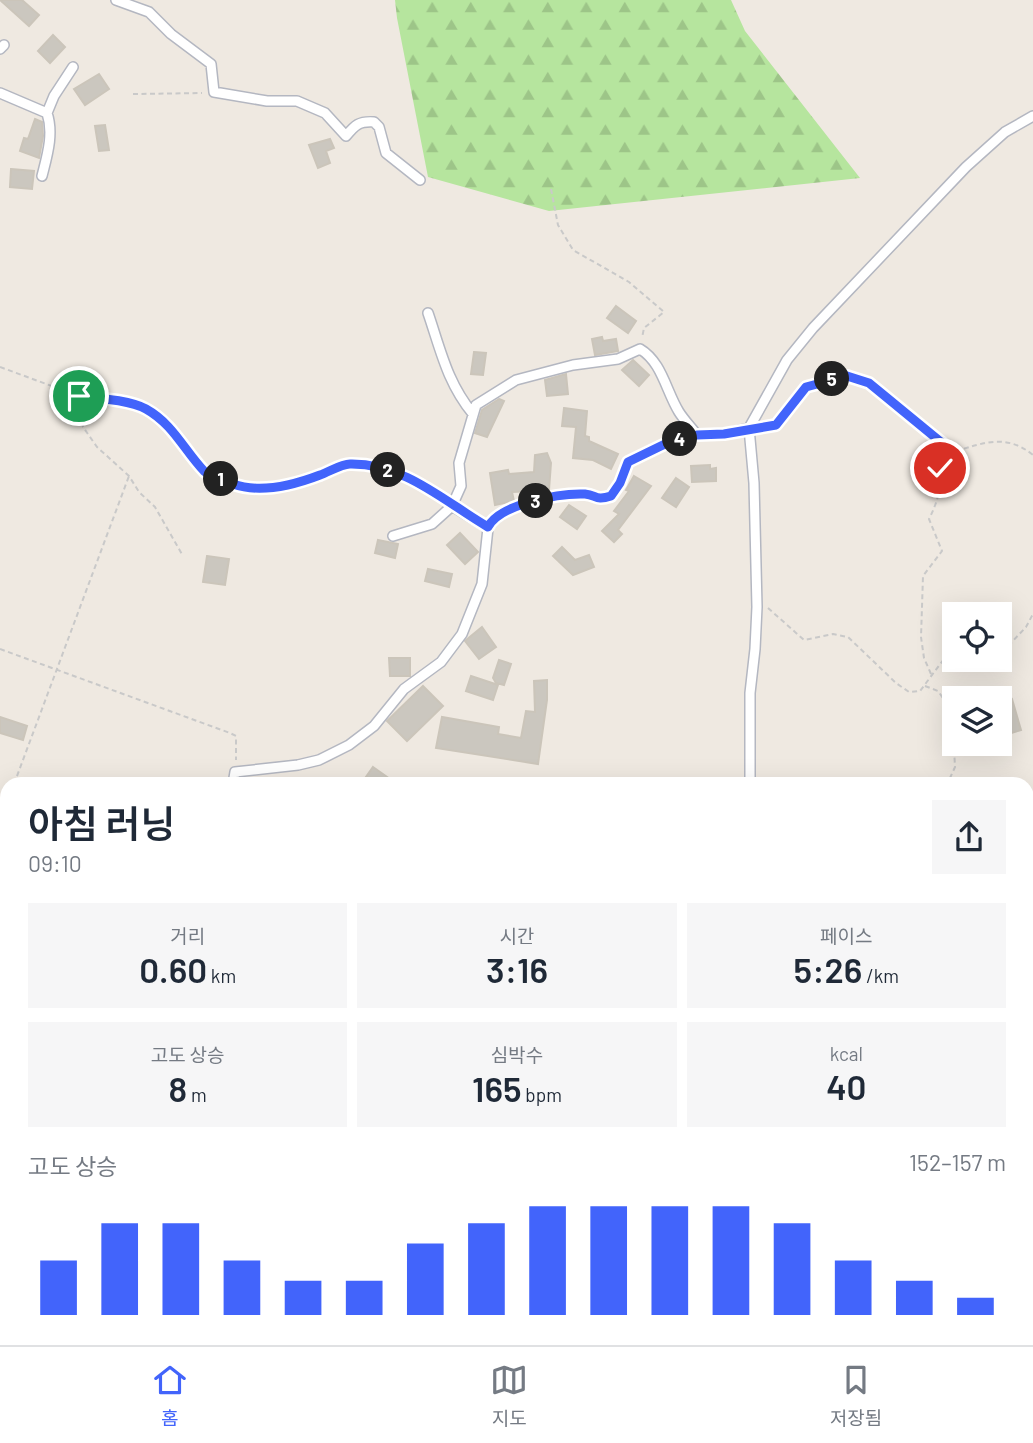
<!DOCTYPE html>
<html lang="ko">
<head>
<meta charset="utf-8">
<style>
  :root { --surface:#fff; --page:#f6f6f7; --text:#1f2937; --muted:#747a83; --line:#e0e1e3; --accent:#4264fb }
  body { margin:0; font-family:Barlow,"Noto Sans KR",sans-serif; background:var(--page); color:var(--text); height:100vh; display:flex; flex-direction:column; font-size:26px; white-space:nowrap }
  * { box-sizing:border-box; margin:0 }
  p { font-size:23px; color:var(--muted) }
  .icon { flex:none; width:38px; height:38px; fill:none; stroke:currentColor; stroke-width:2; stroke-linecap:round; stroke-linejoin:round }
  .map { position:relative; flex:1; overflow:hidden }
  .panel { position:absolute; left:0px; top:777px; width:1034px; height:569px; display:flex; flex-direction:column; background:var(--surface); border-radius:21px 21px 0 0; box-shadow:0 7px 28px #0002 }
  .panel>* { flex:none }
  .controls { position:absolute; left:942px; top:602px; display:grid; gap:14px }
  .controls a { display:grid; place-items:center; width:70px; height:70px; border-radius:0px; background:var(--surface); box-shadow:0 7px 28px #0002; font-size:35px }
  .pin { position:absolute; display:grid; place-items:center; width:60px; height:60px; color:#fff; margin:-30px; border:4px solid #fff; border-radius:50%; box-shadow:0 2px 7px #0007 }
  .km { position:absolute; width:35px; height:35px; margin:-18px; border-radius:50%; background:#222; color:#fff; font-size:19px; line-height:35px; text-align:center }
  .round { display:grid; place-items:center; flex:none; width:74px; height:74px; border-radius:0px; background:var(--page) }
  .head { display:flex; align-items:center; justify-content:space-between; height:119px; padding:0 28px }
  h1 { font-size:38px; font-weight:600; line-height:52px }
  .stats { display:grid; grid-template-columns:repeat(3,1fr); gap:10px; height:119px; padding:7px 28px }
  .stats div { display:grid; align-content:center; border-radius:0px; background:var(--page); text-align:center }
  .stats b { font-size:35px; font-weight:600 }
  .stats small { font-size:19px; font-weight:400 }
  .stats p { font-size:19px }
  .chart { height:196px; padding:14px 28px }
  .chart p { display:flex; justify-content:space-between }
  .chart svg { width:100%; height:126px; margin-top:7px; stroke:var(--accent); stroke-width:6 }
  .tab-bar { display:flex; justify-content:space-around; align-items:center; height:98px; border-top:2px solid var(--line); background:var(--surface); font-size:19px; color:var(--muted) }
  .tab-bar a { display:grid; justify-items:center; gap:4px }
  .tab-bar .active { color:var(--accent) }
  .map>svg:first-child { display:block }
  .forest { fill:url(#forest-firs) }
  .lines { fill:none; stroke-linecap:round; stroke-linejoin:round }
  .river { stroke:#75cff0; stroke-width:21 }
  .building { fill:#cbc7bf; stroke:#cbc5ba; stroke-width:2 }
  .service-casing { stroke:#b4b7c1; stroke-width:8 }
  .minor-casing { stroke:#b4b7c1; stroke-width:12 }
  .secondary-casing { stroke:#b4b7c1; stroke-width:16 }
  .motorway-casing { stroke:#c9c9c9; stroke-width:21 }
  .path { stroke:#c9c9c9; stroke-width:2; stroke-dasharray:5 3.5; stroke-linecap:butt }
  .service { stroke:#fff; stroke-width:4.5 }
  .minor { stroke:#fff; stroke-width:9 }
  .secondary { stroke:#fff; stroke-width:12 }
  .motorway { stroke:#ffa35c; stroke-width:18 }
  .route-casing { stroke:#fff; stroke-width:14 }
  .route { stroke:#4264fb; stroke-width:9 }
</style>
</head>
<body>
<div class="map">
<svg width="1033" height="1345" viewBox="0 0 1033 1345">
  <defs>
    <pattern id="forest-firs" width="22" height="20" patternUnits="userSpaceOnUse" patternTransform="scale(1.75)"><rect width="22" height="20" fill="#b6e59e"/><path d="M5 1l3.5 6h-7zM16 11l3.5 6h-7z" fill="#9dc588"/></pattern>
  </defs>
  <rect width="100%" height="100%" fill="#efe9e1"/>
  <path class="forest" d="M 395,0 L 731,0 L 745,31 L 860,178 L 549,211 L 428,177 L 397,18 Z"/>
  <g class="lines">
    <path class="river" d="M 0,1058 L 7,1056
      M 646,1339 L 654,1345"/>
  </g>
  <path class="building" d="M 0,0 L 22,0 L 39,15 L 29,26 Z
    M 53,35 L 65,47 L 50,63 L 38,51 Z
    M 99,74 L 109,89 L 85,105 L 74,89 Z
    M 35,119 L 42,122 L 43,136 L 39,158 L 20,151 L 24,138 L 28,139 Z
    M 105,125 L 109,150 L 99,151 L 95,126 Z
    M 330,139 L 334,148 L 326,151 L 330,163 L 318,168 L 309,145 Z
    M 11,169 L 34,171 L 32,189 L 10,187 Z
    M 616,306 L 636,321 L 628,333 L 607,318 Z
    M 602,337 L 603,341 L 616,339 L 618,351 L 595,355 L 592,339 Z
    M 474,352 L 486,353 L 483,375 L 471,374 Z
    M 633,360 L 649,375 L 639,386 L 622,370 Z
    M 566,374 L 568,394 L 547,396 L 545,380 Z
    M 499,399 L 504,401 L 487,437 L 475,433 L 482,410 Z
    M 564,408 L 587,411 L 585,436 L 589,437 L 589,441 L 618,454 L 611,469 L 593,460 L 573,458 L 576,427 L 562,426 Z
    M 547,453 L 551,463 L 549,490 L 537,493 L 534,491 L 512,492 L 514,501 L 495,505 L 490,473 L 508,470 L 509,474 L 534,472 L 535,455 Z
    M 710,465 L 710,469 L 716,468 L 716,481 L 692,482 L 691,466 Z
    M 634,476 L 651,486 L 618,530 L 622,534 L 614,542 L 602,531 L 619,514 L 614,511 L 629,491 L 626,490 Z
    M 676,478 L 689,487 L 676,507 L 662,498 Z
    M 569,505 L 586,516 L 577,529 L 560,517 Z
    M 460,533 L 478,552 L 465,564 L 447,545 Z
    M 378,540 L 398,544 L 395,558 L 375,553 Z
    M 562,547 L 575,560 L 589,555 L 594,567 L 573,575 L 553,556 Z
    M 207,556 L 229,559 L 225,585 L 203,582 Z
    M 428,569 L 452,574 L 449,587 L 425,581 Z
    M 482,627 L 496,647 L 479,659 L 465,641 Z
    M 389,658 L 410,658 L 410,676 L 390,676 Z
    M 499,660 L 511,664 L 504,685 L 496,683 L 493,678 Z
    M 471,676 L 498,685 L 493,700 L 466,691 Z
    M 547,680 L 547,700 L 538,764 L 436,748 L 442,717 L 499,727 L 498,734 L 521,738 L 526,711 L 535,712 L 534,681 Z
    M 423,686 L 443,706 L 407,741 L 387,721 Z
    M 1012,699 L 1021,730 L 1008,734 L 999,702 Z
    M 0,717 L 27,726 L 23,740 L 0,733 Z
    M 373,767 L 397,784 L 361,784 Z"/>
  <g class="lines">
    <g class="service-casing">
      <path id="service" d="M 579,1339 L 587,1345"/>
    </g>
    <g class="minor-casing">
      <path id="minor" d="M 116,0 L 149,12 L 171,34 L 211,64 L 214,92 L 267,101 L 297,101 L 325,113 L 346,136 C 355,125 359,121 374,122 L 379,127 L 386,153 L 420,180
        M 0,49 L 4,45
        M 0,93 L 47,113 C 54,134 47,156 42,176
        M 47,113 L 54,96 L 73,67
        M 428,313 C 441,351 447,382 473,414
        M 452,506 L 488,528
        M 393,536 L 432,524 L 452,506 L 461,486 L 459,463 L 476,405 L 516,380 L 573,365 L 618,359 L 640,349 C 662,362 666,391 679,412 C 684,420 691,427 697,435
        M 233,784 L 235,772 L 298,765 L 319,760 L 349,745 L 374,726 L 404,689 L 441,662 L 462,634 L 482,584 L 488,528 C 501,504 559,493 585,494 C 597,495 596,501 611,496 L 620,483 L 628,462 L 665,444 L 697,435 L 724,434 L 749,428
        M 750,784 L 750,693 L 755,649 L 757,607 L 754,483 L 749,428 L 787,360 L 813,328 L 966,167 L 1005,132 L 1033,116
        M 1027,1234 L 1033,1230
        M 1027,1260 L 1033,1255
        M 175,1339 L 176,1345
        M 988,1339 L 988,1345
        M 7,1345 L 14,1339
        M 894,1345 L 901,1339
        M 1029,1345 L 1033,1342"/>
    </g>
    <g class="secondary-casing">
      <path id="secondary" d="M 0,889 L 7,888
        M 1027,922 L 1033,922"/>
    </g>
    <g class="motorway-casing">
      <path id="motorway" d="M 1027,1146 L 1033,1142
        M 1027,1169 L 1033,1164
        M 317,1339 L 319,1345
        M 338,1339 L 341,1345
        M 774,1345 L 782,1339
        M 810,1345 L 818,1339"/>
    </g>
    <path class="path" d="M 133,94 L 202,93
      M 551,189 L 558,225 L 573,250 L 629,282 L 664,312 L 644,328 L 642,338
      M 0,367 L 79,396 L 83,427 L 97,447 L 129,476 L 139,492 L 155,507 L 183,556
      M 79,396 L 145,408 L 175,432 L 205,473 L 236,485 L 273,489 L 317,476 L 348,464 L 394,472 L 430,488 L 443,498
      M 764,426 L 776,425 L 806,387 L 847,375 L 869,383 L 953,452 C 983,443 1006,433 1033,455
      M 768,608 L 804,640 L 833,634 L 848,637 L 896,683 L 909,692 L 920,691 L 944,659 L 954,654
      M 999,645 L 1010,644 L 1026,627 L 1033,614
      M 0,649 L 230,733 L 236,736 L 236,760
      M 931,674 L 924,658 L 921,637 L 923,576 L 942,551 L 929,519 C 938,501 941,489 940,469 L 952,453
      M 925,686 L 938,691 L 952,711 L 955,767 L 950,778 L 925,784
      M 14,784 L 129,476
      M 896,784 L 896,782 L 913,784
      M 7,802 L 2,815 L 7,830
      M 0,1019 L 7,1017
      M 0,1096 L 7,1093
      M 722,1339 L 731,1345"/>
    <use href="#service" class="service"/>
    <use href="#minor" class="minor"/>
    <use href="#secondary" class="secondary"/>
    <use href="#motorway" class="motorway"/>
  </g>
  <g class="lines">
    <g class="route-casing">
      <path id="route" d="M 79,396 C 97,398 130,400 146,409 C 173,424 184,450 204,471 C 210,477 224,481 233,484 C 261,494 294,485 320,475 C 329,472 341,464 350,464 C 404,463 445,502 488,527 C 500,504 559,493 585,494 C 597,495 595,501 611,496 L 620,483 L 628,462 L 665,444 L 697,435 L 724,434 L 776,425 L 806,387 L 847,376 L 869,383 L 953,452 L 940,468"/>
    </g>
    <use href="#route" class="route"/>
  </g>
</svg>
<div class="controls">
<a><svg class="icon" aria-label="locate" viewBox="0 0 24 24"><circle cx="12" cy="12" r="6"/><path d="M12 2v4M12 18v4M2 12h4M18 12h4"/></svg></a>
<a><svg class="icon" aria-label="layers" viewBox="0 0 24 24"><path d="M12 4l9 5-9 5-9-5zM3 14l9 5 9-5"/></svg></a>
</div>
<div class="pin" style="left:79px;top:396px;background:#1e9e55"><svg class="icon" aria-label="arrive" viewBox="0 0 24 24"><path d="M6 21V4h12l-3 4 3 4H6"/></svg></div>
<div class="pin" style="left:940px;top:468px;background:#d93025"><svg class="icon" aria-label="check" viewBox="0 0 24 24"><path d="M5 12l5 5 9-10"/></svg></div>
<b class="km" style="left:221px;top:479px">1</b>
<b class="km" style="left:388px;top:470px">2</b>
<b class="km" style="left:536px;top:501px">3</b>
<b class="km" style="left:680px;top:439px">4</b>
<b class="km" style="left:832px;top:379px">5</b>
<section class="panel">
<div class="head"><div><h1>아침 러닝</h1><p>09:10</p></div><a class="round"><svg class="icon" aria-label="share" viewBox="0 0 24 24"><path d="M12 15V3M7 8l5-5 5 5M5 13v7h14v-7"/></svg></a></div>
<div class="stats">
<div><p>거리</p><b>0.60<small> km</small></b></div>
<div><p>시간</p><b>3:16</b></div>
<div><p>페이스</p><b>5:26<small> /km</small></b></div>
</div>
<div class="stats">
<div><p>고도 상승</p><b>8<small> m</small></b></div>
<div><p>심박수</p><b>165<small> bpm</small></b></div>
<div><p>kcal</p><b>40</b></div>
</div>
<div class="chart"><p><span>고도 상승</span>152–157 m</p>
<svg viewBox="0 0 160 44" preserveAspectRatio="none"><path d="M5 44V25M15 44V12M25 44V12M35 44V25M45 44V32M55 44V32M65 44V19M75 44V12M85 44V6M95 44V6M105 44V6M115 44V6M125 44V12M135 44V25M145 44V32M155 44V38"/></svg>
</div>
</section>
</div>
<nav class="tab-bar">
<a class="active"><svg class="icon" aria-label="home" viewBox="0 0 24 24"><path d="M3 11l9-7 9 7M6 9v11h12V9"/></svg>홈</a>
<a><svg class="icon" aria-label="map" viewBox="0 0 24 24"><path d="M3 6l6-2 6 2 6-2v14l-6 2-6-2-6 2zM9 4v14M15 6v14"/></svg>지도</a>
<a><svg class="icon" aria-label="saved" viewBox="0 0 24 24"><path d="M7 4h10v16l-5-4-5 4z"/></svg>저장됨</a>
</nav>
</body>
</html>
